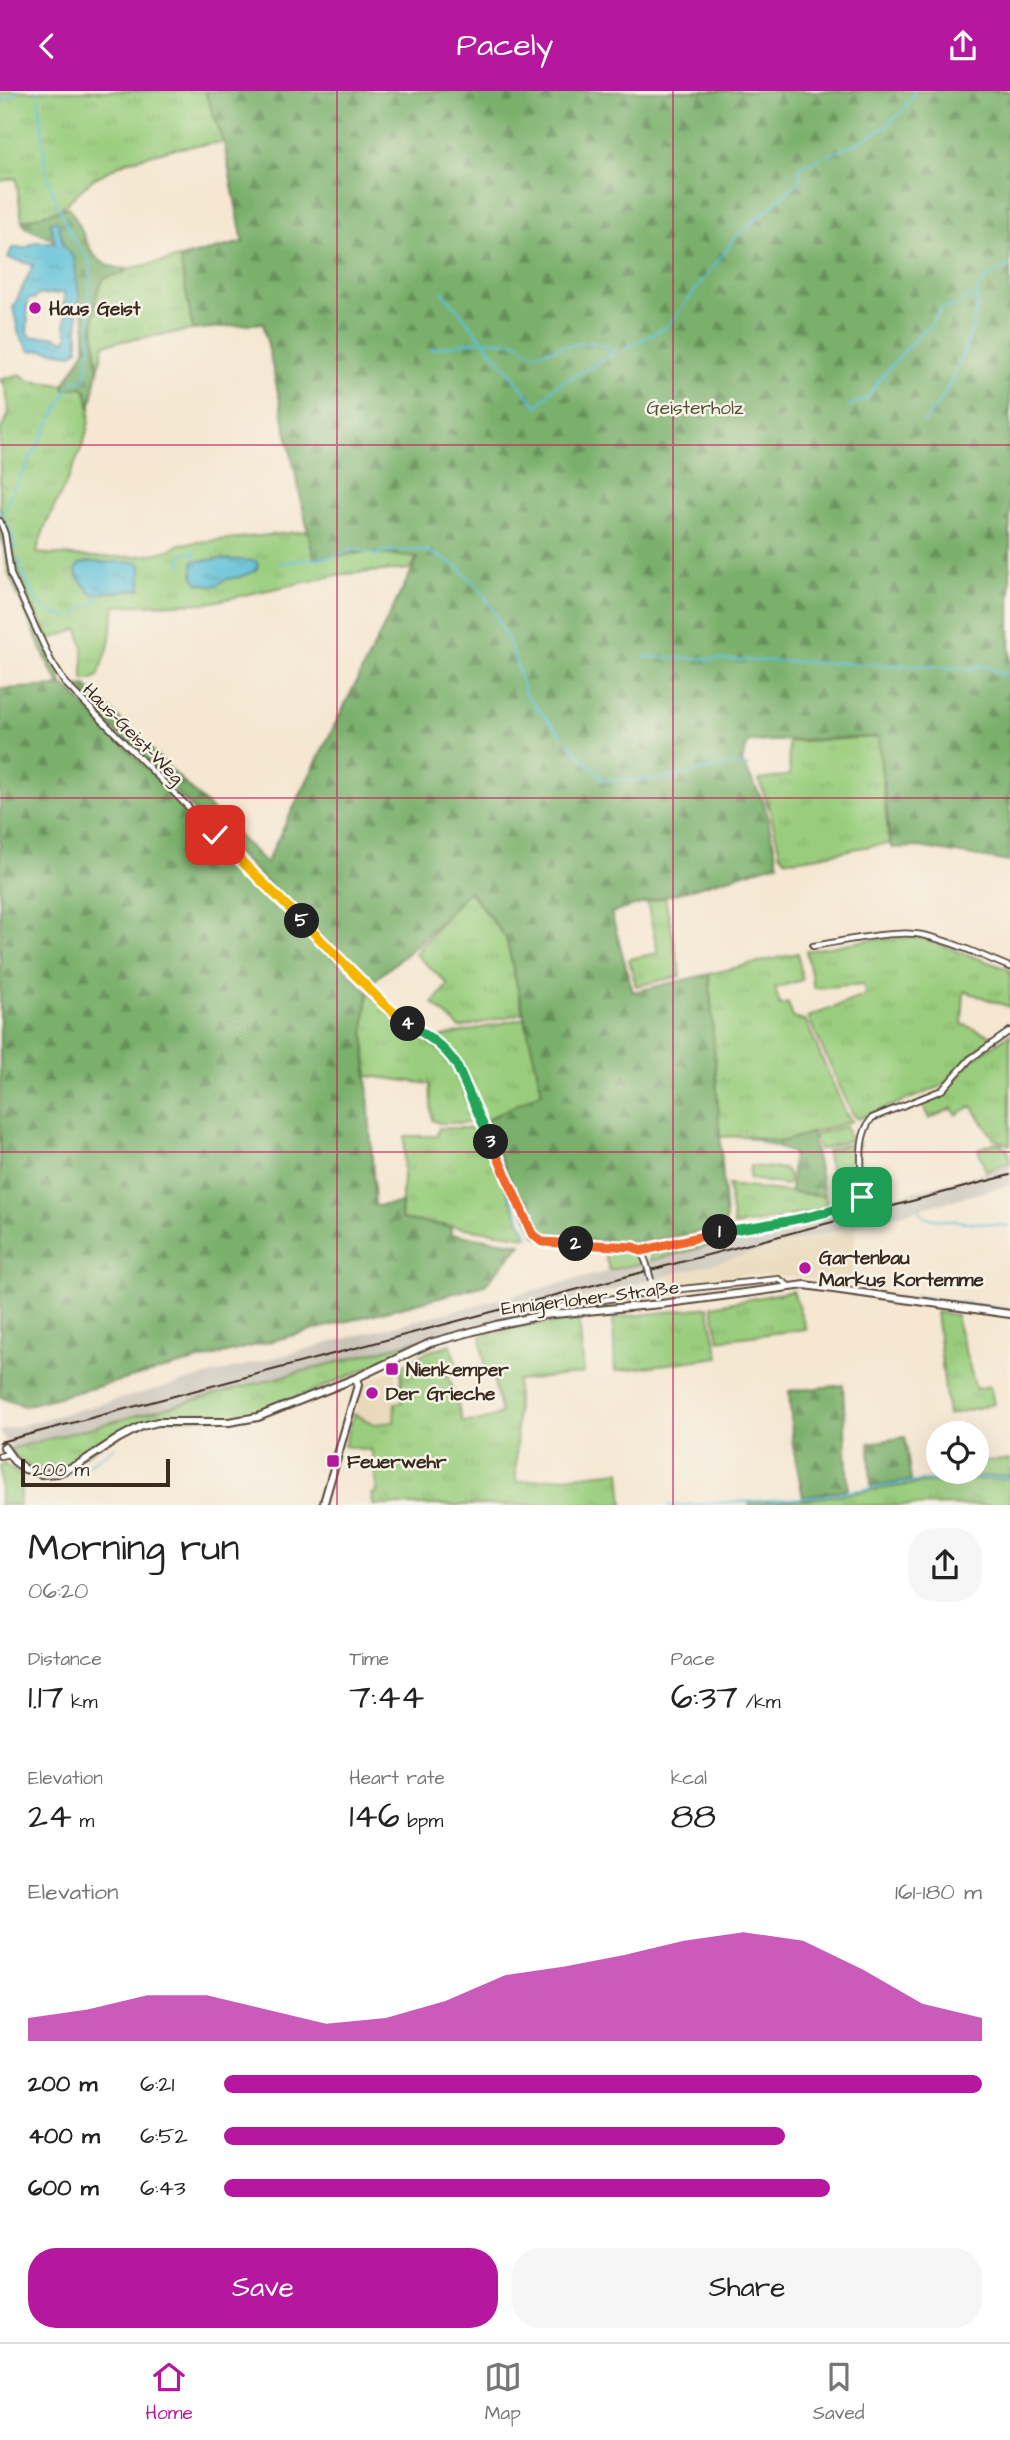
<!DOCTYPE html>
<html lang="en">
<head>
<meta charset="utf-8">
<style>
  :root { --surface:#fff; --page:#f6f6f6; --text:#222; --muted:#767676; --line:#e0e0e0; --accent:#b5179e }
  body { margin:0; font-family:"Architects Daughter",sans-serif; background:var(--page); color:var(--text); height:100vh; display:flex; flex-direction:column; font-size:26px; white-space:nowrap }
  * { box-sizing:border-box; margin:0 }
  p { font-size:23px; color:var(--muted) }
  .icon { flex:none; width:38px; height:38px; fill:none; stroke:currentColor; stroke-width:2; stroke-linecap:round; stroke-linejoin:round }
  .map { position:relative; height:1414px; overflow:hidden }
  .sheet { display:flex; flex-direction:column; background:var(--surface); flex:1 }
  .sheet>* { flex:none }
  .buttons { position:absolute; left:926px; top:1330px; display:grid; gap:14px }
  .buttons a { display:grid; place-items:center; width:63px; height:63px; border-radius:50%; background:var(--surface); box-shadow:0 7px 28px #0002; font-size:35px }
  .scale { position:absolute; left:21px; bottom:18px; width:149px; box-sizing:border-box; padding-left:7px; border:4px solid #3b2a1e; border-top:0; font-size:19px; line-height:24px; white-space:nowrap; color:#3b2a1e; -webkit-text-stroke:5px #f7f3e8; paint-order:stroke }
  .pin { position:absolute; display:grid; place-items:center; width:60px; height:60px; color:#fff; margin:-30px; border-radius:14px; box-shadow:0 4px 10px #0006 }
  .km { position:absolute; width:35px; height:35px; margin:-18px; border-radius:50%; background:#222; color:#fff; font-size:19px; line-height:35px; text-align:center }
  .round { display:grid; place-items:center; flex:none; width:74px; height:74px; border-radius:28px; background:var(--page) }
  .summary { display:flex; align-items:center; justify-content:space-between; height:119px; padding:0 28px }
  h1 { font-size:38px; font-weight:600; line-height:52px }
  .stats { display:grid; grid-template-columns:repeat(3,1fr); gap:10px; height:119px; padding:7px 28px }
  .stats div { display:grid; align-content:center }
  .stats b { font-size:35px; font-weight:600 }
  .stats small { font-size:19px; font-weight:400 }
  .stats p { font-size:19px }
  .chart { height:196px; padding:14px 28px }
  .chart p { display:flex; justify-content:space-between }
  .chart svg { width:100%; height:126px; margin-top:7px; fill:var(--accent); opacity:.7 }
  .button { display:flex; gap:14px; margin-top:auto; padding:14px 28px }
  .button a { flex:1; height:80px; border-radius:28px; background:var(--accent); color:#fff; font-size:28px; font-weight:600; line-height:80px; text-align:center }
  .button a+a { background:var(--page); color:var(--text) }
  ul { padding:0 28px; list-style:none; font-size:23px }
  li { display:grid; grid-template-columns:112px 84px 1fr; align-items:center; height:52px }
  li i { height:18px; border-radius:9px; background:var(--accent) }
  header { display:flex; justify-content:space-between; align-items:center; height:91px; padding:0 28px; background:var(--accent); color:#fff; font-size:32px; font-weight:600 }
  .tab-bar { display:flex; justify-content:space-around; align-items:center; height:98px; border-top:2px solid var(--line); background:var(--surface); font-size:19px; color:var(--muted) }
  .tab-bar a { display:grid; justify-items:center; gap:4px }
  .tab-bar .active { color:var(--accent) }
  .map>svg:first-child { display:block }
  .built { fill:#e9d9ba }
  .railway { fill:#c9c3b8 }
  .grass { fill:url(#grass-tufts); stroke:#6a7c4e; stroke-width:2; fill-rule:evenodd }
  .forest { fill:url(#forest-firs); stroke:#5a6d45; stroke-width:2 }
  .pitch { fill:#99cd7d; stroke:#6a7c4e; stroke-width:2 }
  .water { fill:url(#water-ripples); stroke:#4c757c; stroke-width:2 }
  .lines { fill:none; stroke-linecap:round; stroke-linejoin:round }
  .stream { stroke:#5cc0d9; stroke-width:2 }
  .secondary-tunnel { stroke:#d0c1ae; stroke-width:6; stroke-dasharray:6 3; stroke-linecap:butt }
  .minor-casing { stroke:#574639; stroke-width:8 }
  .secondary-casing { stroke:#574639; stroke-width:10 }
  .minor { stroke:#fff; stroke-width:4.5 }
  .secondary { stroke:#fff; stroke-width:6 }
  .rail { stroke:#3b2a1e; stroke-width:2 }
  .minor-bridge-casing { stroke:#574639; stroke-width:8; stroke-linecap:butt }
  .minor-bridge { stroke:#fff; stroke-width:4.5 }
  .split-1-casing { stroke:#fff; stroke-width:14 }
  .split-2-casing { stroke:#fff; stroke-width:14 }
  .split-3-casing { stroke:#fff; stroke-width:14 }
  .split-4-casing { stroke:#fff; stroke-width:14 }
  .split-5-casing { stroke:#fff; stroke-width:14 }
  .split-6-casing { stroke:#fff; stroke-width:14 }
  .split-1 { stroke:#22a559; stroke-width:9 }
  .split-2 { stroke:#f0652b; stroke-width:9 }
  .split-3 { stroke:#f0652b; stroke-width:9 }
  .split-4 { stroke:#22a559; stroke-width:9 }
  .split-5 { stroke:#f5b400; stroke-width:9 }
  .split-6 { stroke:#f5b400; stroke-width:9 }
  .grid { fill:none; stroke:#c2185b; stroke-width:2; stroke-opacity:0.55 }
  .poi-dot { fill:#b5179e; stroke:#f7f3e8; stroke-width:2.5 }
  .labels { text-anchor:middle; stroke-width:5; stroke-linejoin:round; paint-order:stroke }
  .poi-label { font-size:19px; font-weight:bold; fill:#3b2a1e; stroke:#f7f3e8; text-anchor:start }
  .park-label { font-size:19px; fill:#525336; stroke:#f7f3e8 }
  .street-label { font-size:19px; fill:#3b2a1e; stroke:#f7f3e8 }
</style>
</head>
<body>
<header><svg class="icon" aria-label="back" viewBox="0 0 24 24"><path d="M15 5l-7 7 7 7"/></svg>Pacely<svg class="icon" aria-label="share" viewBox="0 0 24 24"><path d="M12 15V3M7 8l5-5 5 5M5 13v7h14v-7"/></svg></header>
<div class="map">
<svg width="1010" height="1415" viewBox="0 0 1010 1415">
  <defs>
    <pattern id="grass-tufts" width="24" height="20" patternUnits="userSpaceOnUse" patternTransform="scale(1.75)"><rect width="24" height="20" fill="#99cd7d"/><path d="M3 7l-1-3M5 7V3M7 7l1-3M15 17l-1-3M17 17v-4M19 17l1-3" fill="none" stroke="#85b06c"/></pattern>
    <pattern id="forest-firs" width="22" height="20" patternUnits="userSpaceOnUse" patternTransform="scale(1.75)"><rect width="22" height="20" fill="#7ab06c"/><path d="M5 1l3.5 6h-7zM16 11l3.5 6h-7z" fill="#658f58"/></pattern>
    <pattern id="water-ripples" width="26" height="14" patternUnits="userSpaceOnUse" patternTransform="scale(1.75)"><rect width="26" height="14" fill="#5cc0d9"/><path d="M2 4q2-2 4 0t4 0M15 11q2-2 4 0t4 0" fill="none" stroke="#4d9caf"/></pattern>
  </defs>
  <rect width="100%" height="100%" fill="#f7f3e8"/>
  <filter id="ink" filterUnits="userSpaceOnUse"><feTurbulence type="fractalNoise" baseFrequency=".0143" numOctaves="2"/><feDisplacementMap in="SourceGraphic" scale="14" xChannelSelector="R" yChannelSelector="G"/><feConvolveMatrix kernelMatrix="1 2 1 2 8 2 1 2 1" color-interpolation-filters="sRGB"/></filter>
  <filter id="wash" filterUnits="userSpaceOnUse"><feTurbulence type="fractalNoise" baseFrequency=".00686" numOctaves="4" result="noise"/><feDisplacementMap in="SourceGraphic" scale="28" xChannelSelector="R" yChannelSelector="G"/><feGaussianBlur stdDeviation="1.57" result="paint"/><feColorMatrix in="noise" values="0 0 0 0 0 0 0 0 0 0 0 0 0 0 0 0 0 1.4 0 .05"/><feComposite in="paint" operator="in"/></filter>
  <g filter="url(#wash)">
    <rect width="100%" height="100%" fill="#f5e7d2"/>
    <path class="built" d="M 856,1136 L 851,1193 L 791,1185 L 749,1184 L 660,1195 L 655,1187 Z
      M 396,1278 L 394,1331 L 374,1333 L 354,1323 L 364,1291 Z"/>
    <path class="railway" d="M 1010,1073 L 1010,1094 L 10,1358 L 0,1340 L 363,1243 L 769,1139 L 972,1085 Z"/>
    <path class="grass" d="M 10,0 L 205,0 L 224,51 L 172,58 L 125,71 L 93,88 L 56,122 L 22,130 L 16,87 L 0,90 L 0,3 Z
      M 180,167 L 193,239 L 104,253 L 98,280 C 96,249 88,215 104,187 L 125,182 L 127,178 Z
      M 20,283 L 30,290 L 64,294 L 65,299 L 83,296 C 111,337 43,419 37,462 C 72,465 152,473 180,453 L 308,440 L 314,467 L 367,461 L 418,466 L 410,478 L 342,483 L 208,512 L 115,515 L 108,558 L 98,585 L 91,589 L 83,589 L 83,556 L 78,538 L 50,548 L 32,515 L 18,478 L 0,416 L 0,340 L 9,323 L 5,295 L 0,289 ZM 89,471 L 141,474 L 141,497 L 113,499 L 100,503 Z
      M 878,646 L 889,753 C 854,755 821,768 786,769 L 780,762 L 770,720 L 759,689 L 790,684 L 788,651 Z
      M 468,799 L 506,847 L 523,922 L 460,937 L 433,912 L 448,893 L 415,863 Z
      M 665,806 L 681,885 L 636,895 L 629,868 L 658,862 L 647,811 Z
      M 919,846 L 1010,879 L 1010,916 L 964,900 L 962,933 L 995,946 L 968,966 L 953,985 L 940,996 L 858,1028 L 852,1022 L 808,926 L 866,904 L 863,893 L 814,897 L 806,860 L 868,849 Z
      M 798,862 L 802,889 L 775,897 L 780,914 L 788,912 L 793,927 L 806,930 L 846,1023 L 852,1030 L 780,1051 L 745,1045 L 720,1046 L 709,883 Z
      M 368,901 L 396,927 L 444,963 L 453,975 L 477,1032 L 439,1032 L 432,1029 L 430,993 L 368,985 L 364,937 Z
      M 525,927 L 542,1001 L 484,1030 L 460,971 L 439,949 L 441,946 Z
      M 1010,943 L 1010,1054 L 994,1048 L 972,1015 L 956,1024 L 952,1017 L 929,1028 L 921,1010 L 945,1001 L 972,969 Z
      M 439,1037 L 480,1037 L 527,1146 L 401,1128 L 405,1045 L 437,1045 Z
      M 728,1094 L 825,1105 L 828,1116 L 784,1127 L 734,1135 Z
      M 769,1136 L 769,1139 L 650,1170 L 651,1161 L 654,1159 Z
      M 603,1157 C 620,1158 635,1154 642,1172 L 609,1179 Z
      M 793,1200 L 806,1238 L 719,1249 L 712,1215 Z
      M 708,1216 L 719,1266 L 615,1280 L 613,1227 Z
      M 936,1221 L 957,1224 L 957,1232 L 976,1298 L 990,1295 L 994,1313 L 948,1324 Z
      M 579,1229 L 584,1282 L 517,1290 L 516,1391 L 620,1380 L 623,1414 L 373,1414 L 372,1403 L 377,1402 L 372,1360 L 344,1355 L 354,1323 L 374,1333 L 394,1331 L 395,1312 L 402,1311 L 401,1275 L 424,1262 L 451,1253 L 458,1280 L 448,1283 L 463,1331 L 481,1330 L 501,1323 L 491,1277 L 485,1278 L 481,1245 L 531,1234 Z
      M 420,1249 L 419,1253 C 382,1272 344,1287 306,1303 C 285,1312 264,1322 240,1326 C 210,1330 179,1324 149,1330 C 105,1337 49,1415 10,1358 Z
      M 1010,1369 L 1010,1384 L 958,1387 L 957,1381 L 976,1381 L 977,1370 Z
      M 4,1373 L 22,1386 L 19,1414 L 0,1414 L 0,1376 Z
      M 1010,1387 L 1010,1414 L 749,1415 L 749,1412 L 802,1409 L 921,1392 Z"/>
    <path class="forest" d="M 205,0 L 1010,0 L 1010,771 L 919,756 L 891,757 L 878,646 L 748,651 L 742,671 L 764,712 L 778,772 L 611,822 L 633,901 L 709,883 L 726,1131 L 723,1137 L 641,1151 L 543,1148 L 535,1144 L 484,1030 L 542,1001 L 506,847 L 469,800 L 418,853 L 369,894 L 71,596 L 86,595 L 266,772 L 418,467 L 367,461 L 314,468 L 263,232 L 193,239 L 180,167 L 243,151 L 224,53 Z
      M 68,116 C 90,143 83,176 127,178 L 125,182 L 104,187 L 97,200 L 93,239 L 98,280 L 90,319 L 87,302 L 83,296 L 65,299 L 64,294 L 85,259 L 85,228 L 80,213 L 74,167 L 63,153 L 62,143 L 52,141 L 56,150 L 27,137 L 22,130 Z
      M 0,416 L 18,478 L 32,515 L 50,548 L 46,550 L 60,581 L 62,595 L 65,595 L 368,901 L 364,937 L 375,1115 L 402,1112 L 401,1128 L 451,1136 L 451,1143 L 521,1153 L 485,1194 L 24,1315 L 0,1306 L 0,598 L 61,595 L 50,577 L 9,484 L 0,436 Z
      M 811,1042 L 825,1105 L 791,1101 L 793,1062 L 745,1045 L 780,1051 Z
      M 843,1294 L 848,1398 L 803,1406 L 793,1355 L 789,1300 Z
      M 905,1346 L 911,1390 L 871,1396 L 869,1352 Z"/>
    <path class="pitch" d="M 846,1035 L 850,1049 L 819,1059 L 814,1044 Z
      M 854,1052 L 859,1052 L 859,1102 L 837,1106 L 826,1060 Z
      M 994,1052 L 1001,1053 L 1008,1059 L 1010,1072 L 986,1080 L 978,1058 Z
      M 750,1075 L 785,1078 L 789,1084 L 789,1092 L 786,1094 L 749,1088 Z"/>
    <path class="water" d="M 54,129 L 58,130 L 63,153 L 74,167 L 80,213 L 62,218 L 62,213 L 65,212 L 64,202 L 38,204 L 34,208 L 29,207 C 25,217 29,229 27,242 L 32,246 L 53,245 L 65,250 L 68,245 L 65,235 L 66,222 L 76,221 L 78,224 L 78,258 L 72,263 L 43,259 L 30,260 L 19,243 L 13,217 L 33,174 L 8,167 L 12,157 L 26,157 L 35,151 L 55,151 L 50,132 Z
      M 225,468 L 256,470 L 258,475 L 255,480 L 240,486 L 227,488 L 215,495 L 197,492 L 193,483 L 193,470 Z
      M 89,471 L 138,471 L 141,474 L 141,498 L 92,503 L 77,486 L 76,478 L 79,473 Z"/>
    <g class="lines">
      <path class="stream" d="M 38,0 L 39,4
        M 39,8 L 46,81 L 55,107
        M 0,10 L 14,5 L 18,0
        M 826,65 C 854,55 905,32 914,0
        M 56,110 L 72,146 L 89,169 L 91,188 L 89,196 L 91,258 C 87,268 88,278 85,289 L 74,289 L 73,291
        M 443,201 L 538,316
        M 431,258 L 482,249 L 516,251 L 533,262 C 561,259 589,241 615,260 L 608,267 L 557,294 L 539,314
        M 624,258 L 668,235 L 736,146 L 800,90 L 800,75 L 820,67
        M 848,315 L 867,308 L 880,288 L 923,239 L 929,236 L 941,217 L 959,214 L 968,206 L 975,204 L 985,189 L 1010,174
        M 924,331 C 949,303 978,239 977,202
        M 0,422 L 7,416 L 8,408 L 70,295
        M 0,422 L 11,441 L 16,459
        M 18,468 C 29,494 35,523 68,526
        M 279,472 L 331,466 L 357,458 L 376,464 L 385,460 L 425,459 L 459,476 L 482,500 L 498,528 L 512,559 L 525,603 L 564,647
        M 182,474 L 181,464 L 194,460 L 195,467
        M 75,524 L 94,512 L 100,503
        M 645,566 L 924,575 L 973,578 L 982,574 L 1004,584 L 1010,580
        M 569,653 L 604,689 C 630,690 657,689 682,684 C 705,679 724,673 748,675
        M 481,1037 L 528,1145
        M 920,1119 L 924,1126 L 934,1128 L 1010,1135
        M 915,1205 L 1010,1219
        M 57,1387 L 81,1379 L 115,1356
        M 668,1415 L 803,1407 L 921,1390 L 1010,1386"/>
    </g>
  </g>
  <g filter="url(#ink)">
    <g class="lines">
      <path class="secondary-tunnel" d="M 0,1350 L 4,1356"/>
      <g class="minor-casing">
        <path id="minor" d="M 0,430 L 5,443 L 11,484 L 51,570 L 65,592 L 384,913 L 398,926 L 433,948 L 448,961 L 456,973 L 532,1143 L 542,1151 L 634,1156 L 641,1160 L 646,1171
          M 813,855 C 840,851 897,838 922,844 C 952,850 982,865 1010,876
          M 641,1160 L 701,1145 L 787,1130 L 852,1113 L 862,1106 C 863,1080 855,1048 872,1027 L 942,999 L 970,968 L 1010,940
          M 544,1223 L 553,1217 L 653,1201 L 779,1188 L 789,1195
          M 0,1365 L 9,1363"/>
      </g>
      <g class="secondary-casing">
        <path id="secondary" d="M 4,1356 L 14,1370 L 25,1378 L 41,1383 L 58,1382 L 79,1373 L 119,1347 L 142,1335 L 158,1331 L 229,1331 L 258,1326 L 356,1287 L 430,1252 L 496,1234 L 543,1224 L 661,1213 L 805,1194 L 1010,1223
          M 323,1415 L 358,1294 L 356,1287"/>
      </g>
      <use href="#minor" class="minor"/>
      <use href="#secondary" class="secondary"/>
      <path class="rail" d="M 0,1351 L 1010,1084"/>
      <g class="minor-bridge-casing">
        <path id="minor-bridge" d="M 646,1171 L 651,1189"/>
      </g>
      <use href="#minor-bridge" class="minor-bridge"/>
    </g>
  </g>
  <g class="lines" filter="url(#ink)">
    <g class="split-1-casing">
      <path id="split-1" d="M 720,1141 C 758,1134 832,1127 862,1106"/>
    </g>
    <g class="split-2-casing">
      <path id="split-2" d="M 576,1153 L 634,1156 L 641,1160 L 720,1141"/>
    </g>
    <g class="split-3-casing">
      <path id="split-3" d="M 491,1051 L 532,1143 L 542,1151 L 576,1153"/>
    </g>
    <g class="split-4-casing">
      <path id="split-4" d="M 408,933 C 427,944 443,954 456,973 L 491,1051"/>
    </g>
    <g class="split-5-casing">
      <path id="split-5" d="M 302,830 L 384,913 L 408,933"/>
    </g>
    <g class="split-6-casing">
      <path id="split-6" d="M 215,744 L 302,830"/>
    </g>
    <use href="#split-1" class="split-1"/>
    <use href="#split-2" class="split-2"/>
    <use href="#split-3" class="split-3"/>
    <use href="#split-4" class="split-4"/>
    <use href="#split-5" class="split-5"/>
    <use href="#split-6" class="split-6"/>
  </g>
  <path class="grid" d="M 337,0 L 337,1415M 673,0 L 673,1415M 0,354 L 1010,354M 0,707 L 1010,707M 0,1061 L 1010,1061"/>
  <g class="poi-dot">
    <circle cx="35" cy="217" r="7"/>
    <circle cx="805" cy="1177" r="7"/>
    <rect x="385" y="1271" width="14" height="14" rx="3.5"/>
    <circle cx="372" cy="1302" r="7"/>
    <rect x="326" y="1363" width="14" height="14" rx="3.5"/>
  </g>
  <g class="labels">
    <g class="poi-label">
      <text x="49" y="224">Haus Geist</text>
      <text x="819" y="1173">Gartenbau<tspan x="819" dy="22">Markus Kortemme</tspan></text>
      <text x="406" y="1285">Nienkemper</text>
      <text x="386" y="1309">Der Grieche</text>
      <text x="347" y="1377">Feuerwehr</text>
    </g>
    <g class="park-label">
      <text x="695" y="323">Geisterholz</text>
    </g>
    <g class="street-label">
      <text transform="translate(134 642) rotate(45)" y="7">Haus-Geist-Weg</text>
      <text transform="translate(590 1206) rotate(-7)" y="7">Ennigerloher Straße</text>
    </g>
  </g>
</svg>
<div class="buttons">
<a><svg class="icon" aria-label="locate" viewBox="0 0 24 24"><circle cx="12" cy="12" r="6"/><path d="M12 2v4M12 18v4M2 12h4M18 12h4"/></svg></a>
</div>
<div class="scale">200 m</div>
<div class="pin" style="left:862px;top:1106px;background:#1e9e55"><svg class="icon" aria-label="arrive" viewBox="0 0 24 24"><path d="M6 21V4h12l-3 4 3 4H6"/></svg></div>
<div class="pin" style="left:215px;top:744px;background:#d93025"><svg class="icon" aria-label="check" viewBox="0 0 24 24"><path d="M5 12l5 5 9-10"/></svg></div>
<b class="km" style="left:720px;top:1141px">1</b>
<b class="km" style="left:576px;top:1153px">2</b>
<b class="km" style="left:491px;top:1051px">3</b>
<b class="km" style="left:408px;top:933px">4</b>
<b class="km" style="left:302px;top:830px">5</b>
</div>
<section class="sheet">
<div class="summary"><div><h1>Morning run</h1><p>06:20</p></div><a class="round"><svg class="icon" aria-label="share" viewBox="0 0 24 24"><path d="M12 15V3M7 8l5-5 5 5M5 13v7h14v-7"/></svg></a></div>
<div class="stats">
<div><p>Distance</p><b>1.17<small> km</small></b></div>
<div><p>Time</p><b>7:44</b></div>
<div><p>Pace</p><b>6:37<small> /km</small></b></div>
</div>
<div class="stats">
<div><p>Elevation</p><b>24<small> m</small></b></div>
<div><p>Heart rate</p><b>146<small> bpm</small></b></div>
<div><p>kcal</p><b>88</b></div>
</div>
<div class="chart"><p><span>Elevation</span>161–180 m</p>
<svg viewBox="0 0 160 44" preserveAspectRatio="none"><path d="M0 44V36L10 33L20 28L30 28L40 33L50 38L60 36L70 30L80 21L90 18L100 14L110 9L120 6L130 9L140 19L150 31L160 36V44z"/></svg>
</div>
<ul>
<li><b>200 m</b>6:21<i style="width:100%"></i></li>
<li><b>400 m</b>6:52<i style="width:74%"></i></li>
<li><b>600 m</b>6:43<i style="width:80%"></i></li>
</ul>
<div class="button"><a>Save</a><a>Share</a></div>
</section>
<nav class="tab-bar">
<a class="active"><svg class="icon" aria-label="home" viewBox="0 0 24 24"><path d="M3 11l9-7 9 7M6 9v11h12V9"/></svg>Home</a>
<a><svg class="icon" aria-label="map" viewBox="0 0 24 24"><path d="M3 6l6-2 6 2 6-2v14l-6 2-6-2-6 2zM9 4v14M15 6v14"/></svg>Map</a>
<a><svg class="icon" aria-label="saved" viewBox="0 0 24 24"><path d="M7 4h10v16l-5-4-5 4z"/></svg>Saved</a>
</nav>
</body>
</html>
